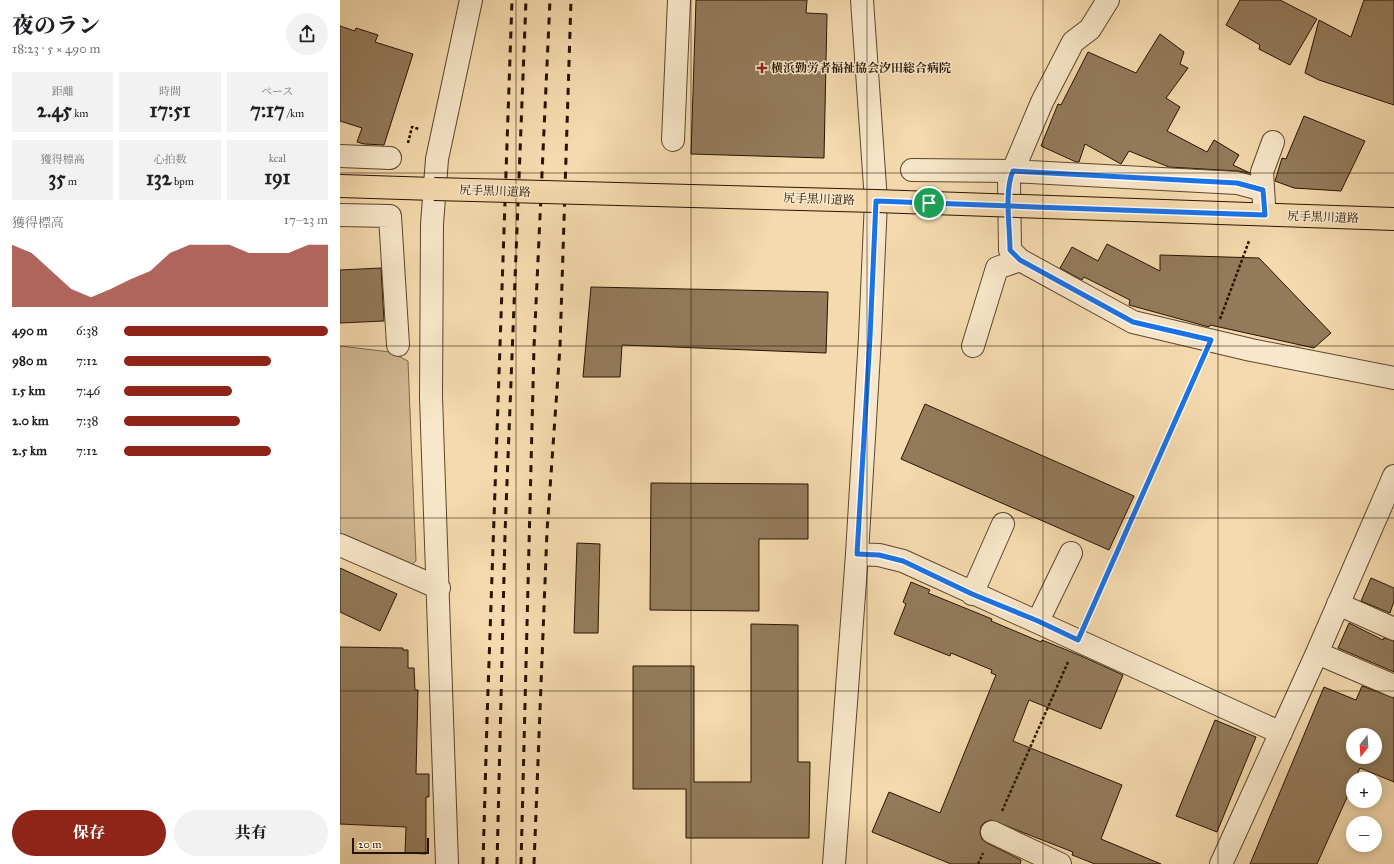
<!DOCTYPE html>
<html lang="ja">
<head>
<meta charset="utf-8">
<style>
  :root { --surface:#fff; --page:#f2f2f2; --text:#202124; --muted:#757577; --accent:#8f2418 }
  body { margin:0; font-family:"IM FELL Great Primer","Noto Serif JP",serif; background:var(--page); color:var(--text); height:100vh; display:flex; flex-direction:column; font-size:15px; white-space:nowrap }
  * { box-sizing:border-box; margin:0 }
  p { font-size:13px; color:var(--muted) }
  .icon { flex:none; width:22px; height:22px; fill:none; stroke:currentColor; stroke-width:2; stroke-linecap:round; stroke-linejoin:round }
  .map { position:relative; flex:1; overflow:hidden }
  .drawer { display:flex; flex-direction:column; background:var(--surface); width:340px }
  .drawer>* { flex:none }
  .needle { width:26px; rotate:197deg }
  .tools { position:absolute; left:1006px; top:728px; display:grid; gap:8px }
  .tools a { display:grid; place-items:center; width:36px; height:36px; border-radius:50%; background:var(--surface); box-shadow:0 2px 10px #0003; font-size:20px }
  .scale { position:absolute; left:12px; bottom:10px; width:77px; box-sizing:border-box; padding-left:4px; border:2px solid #291401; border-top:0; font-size:11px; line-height:14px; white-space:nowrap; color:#291401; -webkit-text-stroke:3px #f8e7ca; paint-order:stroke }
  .pin { position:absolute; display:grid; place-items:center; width:34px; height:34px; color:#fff; margin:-17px; border:2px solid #fff; border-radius:50%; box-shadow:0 1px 4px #0007 }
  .round { display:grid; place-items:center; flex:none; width:42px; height:42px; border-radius:21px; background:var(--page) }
  .overview { display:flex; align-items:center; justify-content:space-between; height:68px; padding:0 12px }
  h1 { font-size:22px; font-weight:800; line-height:30px }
  .metrics { display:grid; grid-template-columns:repeat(3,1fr); gap:6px; height:68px; padding:4px 12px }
  .metrics div { display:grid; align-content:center; border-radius:0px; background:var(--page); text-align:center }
  .metrics b { font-size:20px; font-weight:800 }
  .metrics small { font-size:11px; font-weight:400 }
  .metrics p { font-size:11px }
  .chart { height:112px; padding:8px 12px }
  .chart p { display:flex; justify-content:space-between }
  .chart svg { width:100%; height:72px; margin-top:4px; fill:var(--accent); opacity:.7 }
  .button { display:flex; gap:8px; margin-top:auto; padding:8px 12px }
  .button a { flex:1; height:46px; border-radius:24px; background:var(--accent); color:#fff; font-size:16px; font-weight:800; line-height:46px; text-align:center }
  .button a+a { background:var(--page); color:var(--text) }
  ul { padding:0 12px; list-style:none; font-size:13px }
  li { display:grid; grid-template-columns:64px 48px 1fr; align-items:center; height:30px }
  li i { height:10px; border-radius:5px; background:var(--accent) }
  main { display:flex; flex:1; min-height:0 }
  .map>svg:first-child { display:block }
  .green { fill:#d1b891; stroke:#7d6649 }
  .building { fill:#937b5b; stroke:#291401; fill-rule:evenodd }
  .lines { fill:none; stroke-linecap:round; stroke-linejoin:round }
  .minor-casing { stroke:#5c462c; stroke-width:24 }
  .major-casing { stroke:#291401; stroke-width:24 }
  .path { stroke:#291401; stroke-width:2.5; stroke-dasharray:3 2; stroke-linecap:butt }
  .minor { stroke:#f8e7ca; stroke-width:22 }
  .major { stroke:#f4daae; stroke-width:22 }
  .rail { stroke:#291401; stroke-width:3; stroke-dasharray:7 7; stroke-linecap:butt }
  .major-bridge-casing { stroke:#291401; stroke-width:24; stroke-linecap:butt }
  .major-bridge { stroke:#f4daae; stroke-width:22 }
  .route-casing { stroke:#fff; stroke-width:8 }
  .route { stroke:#1a73e8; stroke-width:5 }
  .grid { fill:none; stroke:#291401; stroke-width:1; stroke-opacity:0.55 }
  .poi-dot { fill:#8f2418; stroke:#f8e7ca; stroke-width:1.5 }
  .labels { text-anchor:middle; stroke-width:3; stroke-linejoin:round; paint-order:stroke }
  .poi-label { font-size:12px; font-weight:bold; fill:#291401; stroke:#f8e7ca; text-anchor:start }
  .street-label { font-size:12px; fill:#291401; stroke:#f8e7ca }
</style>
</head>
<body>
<main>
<section class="drawer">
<div class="overview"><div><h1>夜のラン</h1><p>18:23 · 5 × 490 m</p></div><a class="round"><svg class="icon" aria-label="share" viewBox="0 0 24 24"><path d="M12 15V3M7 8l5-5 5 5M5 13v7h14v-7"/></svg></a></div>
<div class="metrics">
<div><p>距離</p><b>2.45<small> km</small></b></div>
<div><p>時間</p><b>17:51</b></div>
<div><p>ペース</p><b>7:17<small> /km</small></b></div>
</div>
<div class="metrics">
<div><p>獲得標高</p><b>35<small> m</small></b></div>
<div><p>心拍数</p><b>132<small> bpm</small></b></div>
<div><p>kcal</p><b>191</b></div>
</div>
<div class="chart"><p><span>獲得標高</span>17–23 m</p>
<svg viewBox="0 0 160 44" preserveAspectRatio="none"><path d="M0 44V6L10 11L20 22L30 33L40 38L50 33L60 27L70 22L80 11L90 6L100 6L110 6L120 11L130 11L140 11L150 6L160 6V44z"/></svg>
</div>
<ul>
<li><b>490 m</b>6:38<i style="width:100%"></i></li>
<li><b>980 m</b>7:12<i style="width:72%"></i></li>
<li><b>1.5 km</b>7:46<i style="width:53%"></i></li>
<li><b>2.0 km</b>7:38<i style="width:57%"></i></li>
<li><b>2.5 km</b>7:12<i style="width:72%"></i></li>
</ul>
<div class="button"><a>保存</a><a>共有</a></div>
</section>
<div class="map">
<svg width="1054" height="864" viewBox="0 0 1054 864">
  <rect width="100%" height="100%" fill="#f4daae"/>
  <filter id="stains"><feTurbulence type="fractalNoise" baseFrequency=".005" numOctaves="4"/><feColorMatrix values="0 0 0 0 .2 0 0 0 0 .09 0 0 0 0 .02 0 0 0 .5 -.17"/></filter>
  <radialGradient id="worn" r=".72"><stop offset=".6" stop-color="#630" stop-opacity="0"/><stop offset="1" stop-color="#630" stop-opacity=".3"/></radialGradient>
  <path class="green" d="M 0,346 L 50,352 L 68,361 L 76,561 L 71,565 L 0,534 Z"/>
  <path class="building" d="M 356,0 L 467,0 L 466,13 L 487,14 L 484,158 L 351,154 Z
    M 900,0 L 940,0 L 977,19 L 950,65 L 919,49 L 920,45 L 886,25 Z
    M 1024,0 L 1054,0 L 1054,105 L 979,80 L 965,73 L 979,20 L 1011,37 Z
    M 0,26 L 15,31 L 16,28 L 38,35 L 35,42 L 73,54 L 44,145 L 24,144 L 17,142 L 22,128 L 0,121 Z
    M 820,34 L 844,52 L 840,64 L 848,68 L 826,98 L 840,107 L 827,131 L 867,152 L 874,140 L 899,155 L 893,165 L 910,173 L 898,171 L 829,167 L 789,151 L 781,164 L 745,144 L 739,162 L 736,162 L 701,146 L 718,104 L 721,105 L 748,52 L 796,73 Z
    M 964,116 L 1025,141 L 1001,191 L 954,188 L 935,181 L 942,158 L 946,159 Z
    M 767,244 L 820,271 L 820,255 L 919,258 L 991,333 L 974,348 L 870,325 L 869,327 L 789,305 L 790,300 L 744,277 L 742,280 L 720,268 L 732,247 L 758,261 Z
    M 41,268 L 44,321 L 0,323 L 0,270 Z
    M 251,287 L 488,292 L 486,353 L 282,345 L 280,377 L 243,377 Z
    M 585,404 L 794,496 L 769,550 L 561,459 Z
    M 311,483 L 468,484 L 468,539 L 419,539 L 419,611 L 310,610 Z
    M 237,543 L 260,544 L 258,633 L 234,633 Z
    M 0,568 L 57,594 L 40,631 L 0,612 Z
    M 1031,578 L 1054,588 L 1054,601 L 1050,613 L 1021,601 Z
    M 571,582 L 590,590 L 588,593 L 652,619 L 651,621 L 701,642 L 702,640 L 739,655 L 783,675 L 761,729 L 689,700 L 673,741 L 782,785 L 761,839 L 821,864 L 755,864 L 732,855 L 733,852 L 651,820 L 645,822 L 641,826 L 640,833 L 642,839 L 647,843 L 681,860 L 680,864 L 611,864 L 532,832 L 549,792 L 600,813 L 656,675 L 651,673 L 652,670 L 611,653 L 610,656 L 554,634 L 566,604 L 563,602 Z
    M 1009,623 L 1043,640 L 1044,638 L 1054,641 L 1054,672 L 998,648 Z
    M 411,624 L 458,625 L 458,762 L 470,762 L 469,838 L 346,838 L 346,789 L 293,789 L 293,666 L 354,666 L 354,782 L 411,782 Z
    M 0,647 L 63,648 L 63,650 L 68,650 L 68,668 L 74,668 L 75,690 L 78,690 L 76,774 L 89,774 L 89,797 L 86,797 L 86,854 L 65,853 L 66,827 L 0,824 Z
    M 1022,686 L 1054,698 L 1054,782 L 1020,768 L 1015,779 L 1013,779 L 1013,784 L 977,864 L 910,864 L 984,687 L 1016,700 ZM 1013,735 L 1035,735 L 1035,757 L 1013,757 Z
    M 875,720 L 916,737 L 877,832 L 836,816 Z"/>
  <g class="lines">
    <g class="minor-casing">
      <path id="minor" d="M 768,0 L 750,29 L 733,42 L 702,102 L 669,180 L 670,250 L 680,260 L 793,322 L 911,350 L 1054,378
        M 333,140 L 339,0
        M 0,156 L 50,158
        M 572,170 L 673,171 L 897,183 L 923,190
        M 924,204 L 922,172 L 933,142
        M 0,215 L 50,216 L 58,345
        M 633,346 L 657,268 L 680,260
        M 0,545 L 99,588
        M 517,554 L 539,555 L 563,561 L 941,733
        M 632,594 L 663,524
        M 998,604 L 1054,629
        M 698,621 L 731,553
        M 977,653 L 1054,686
        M 652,832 L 720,864
        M 107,864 L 91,397 L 92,224 L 97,159 L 131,0
        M 494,864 L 517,554 L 530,337 L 536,201 L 522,0
        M 881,864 L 977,653 L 1054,476"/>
    </g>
    <g class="major-casing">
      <path id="major" d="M 0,186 L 94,189
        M 909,214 L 1054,219"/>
    </g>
    <path class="path" d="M 68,143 L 72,127 L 79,129
      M 880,319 L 909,241
      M 747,619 L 861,362
      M 662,811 L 728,662
      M 638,864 L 643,853"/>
    <use href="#minor" class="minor"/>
    <use href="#major" class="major"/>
    <path class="rail" d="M 143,864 L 147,720 L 172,0
      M 157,864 L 165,534 L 186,0
      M 181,864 L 194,347 L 210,0
      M 194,864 L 207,531 L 220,347 L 231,0"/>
    <g class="major-bridge-casing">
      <path id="major-bridge" d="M 94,189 L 536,201 L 909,214"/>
    </g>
    <use href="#major-bridge" class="major-bridge"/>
  </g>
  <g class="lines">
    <g class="route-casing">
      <path id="route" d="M 589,203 L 536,201 L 530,337 L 517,554 L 539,555 L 563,561 L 632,594 L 698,621 L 738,640 L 871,340 L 793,322 L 680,260 L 670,250 C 670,227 664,191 673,171 L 897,183 L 923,190 L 925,215 C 813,212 701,207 589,203"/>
    </g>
    <use href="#route" class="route"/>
  </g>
  <path class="grid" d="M 176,0 L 176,864M 351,0 L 351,864M 527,0 L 527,864M 703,0 L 703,864M 878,0 L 878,864M 0,173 L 1054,173M 0,346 L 1054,346M 0,518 L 1054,518M 0,691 L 1054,691"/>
  <path class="poi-dot" d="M420 62h4v4h4v4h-4v4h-4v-4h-4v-4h4z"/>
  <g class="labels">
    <g class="poi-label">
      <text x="431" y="72">横浜勤労者福祉協会汐田総合病院</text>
    </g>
    <g class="street-label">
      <text transform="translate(155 191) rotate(2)" y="4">尻手黒川道路</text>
      <text transform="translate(479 199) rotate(2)" y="4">尻手黒川道路</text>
      <text transform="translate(983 217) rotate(2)" y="4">尻手黒川道路</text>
    </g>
  </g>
  <rect width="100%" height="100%" filter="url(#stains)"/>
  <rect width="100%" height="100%" fill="url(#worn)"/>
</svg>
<div class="tools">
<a><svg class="needle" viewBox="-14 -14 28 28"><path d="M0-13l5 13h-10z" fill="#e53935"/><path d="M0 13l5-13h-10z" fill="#757577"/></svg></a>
<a>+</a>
<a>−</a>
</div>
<div class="scale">20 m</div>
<div class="pin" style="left:589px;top:203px;background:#1e9e55"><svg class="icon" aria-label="arrive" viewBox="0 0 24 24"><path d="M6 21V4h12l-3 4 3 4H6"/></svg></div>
</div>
</main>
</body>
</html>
